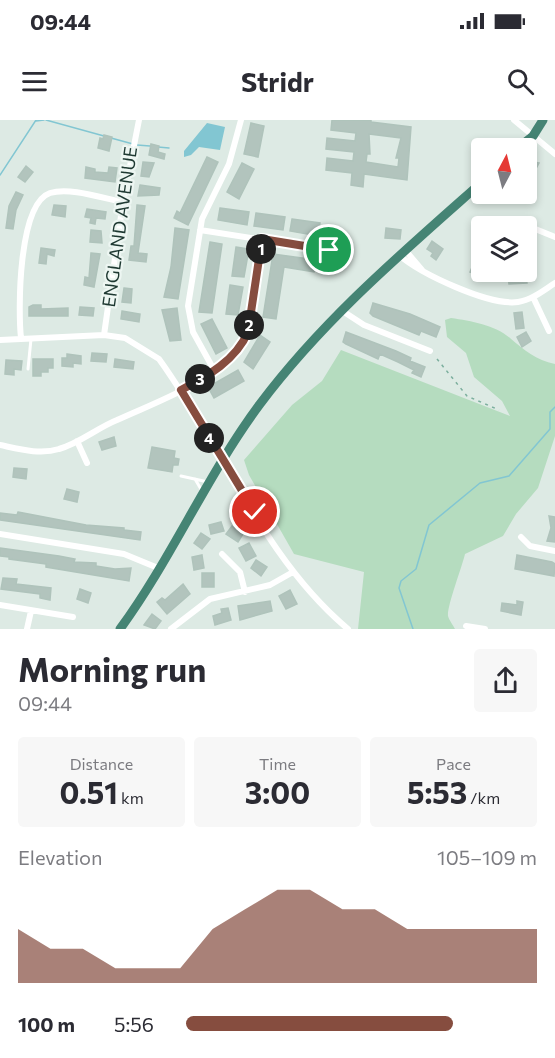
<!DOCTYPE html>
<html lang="en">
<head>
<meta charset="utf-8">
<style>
  :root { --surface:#fff; --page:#f7f7f7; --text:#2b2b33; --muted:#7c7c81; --accent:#864d3f }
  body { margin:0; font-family:Commissioner,sans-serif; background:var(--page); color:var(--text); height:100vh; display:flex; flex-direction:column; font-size:22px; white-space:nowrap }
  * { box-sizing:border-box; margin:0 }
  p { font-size:20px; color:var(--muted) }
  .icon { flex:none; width:33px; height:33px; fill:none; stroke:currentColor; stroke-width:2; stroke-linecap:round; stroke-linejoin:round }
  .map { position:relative; height:509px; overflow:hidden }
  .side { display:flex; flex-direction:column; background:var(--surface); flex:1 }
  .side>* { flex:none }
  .needle { width:39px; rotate:7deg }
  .controls { position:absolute; left:471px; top:18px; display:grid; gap:12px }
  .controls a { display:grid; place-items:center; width:66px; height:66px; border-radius:6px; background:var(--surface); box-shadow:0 3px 9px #0003; font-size:30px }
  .pin { position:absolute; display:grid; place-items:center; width:51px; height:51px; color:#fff; margin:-26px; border:3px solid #fff; border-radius:50%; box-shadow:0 2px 6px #0007 }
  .km { position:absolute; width:30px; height:30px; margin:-15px; border-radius:50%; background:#222; color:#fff; font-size:16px; line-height:30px; text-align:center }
  .round { display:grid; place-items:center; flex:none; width:63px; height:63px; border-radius:6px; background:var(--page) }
  .summary { display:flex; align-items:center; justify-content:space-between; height:102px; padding:0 18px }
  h1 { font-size:33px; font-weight:700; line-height:45px }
  .metrics { display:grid; grid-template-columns:repeat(3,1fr); gap:9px; height:102px; padding:6px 18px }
  .metrics div { display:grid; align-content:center; border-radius:6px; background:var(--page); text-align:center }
  .metrics b { font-size:30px; font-weight:700 }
  .metrics small { font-size:16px; font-weight:400 }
  .metrics p { font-size:16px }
  .chart { height:168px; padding:12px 18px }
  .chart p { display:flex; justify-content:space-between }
  .chart svg { width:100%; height:108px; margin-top:6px; fill:var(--accent); opacity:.7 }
  ul { padding:0 18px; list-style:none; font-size:20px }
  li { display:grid; grid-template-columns:96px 72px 1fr; align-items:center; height:45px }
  li i { height:15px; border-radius:8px; background:var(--accent) }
  .status { display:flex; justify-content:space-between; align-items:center; height:42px; padding:0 30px; background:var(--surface); direction:ltr }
  .status svg { height:16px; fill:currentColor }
  header { display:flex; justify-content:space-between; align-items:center; height:78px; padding:0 18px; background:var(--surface); font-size:27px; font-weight:700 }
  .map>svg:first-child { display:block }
  .green { fill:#b5dcbf }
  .water { fill:#82c6d2 }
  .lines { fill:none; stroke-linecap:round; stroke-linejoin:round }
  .stream { stroke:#82c6d2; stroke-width:1.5 }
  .building { fill:#b2c4bd; stroke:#afc3bb; stroke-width:1.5; fill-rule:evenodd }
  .path { stroke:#7caf9e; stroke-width:1.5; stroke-dasharray:3 4.5; stroke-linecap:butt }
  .service { stroke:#fff; stroke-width:3 }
  .minor { stroke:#fff; stroke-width:6 }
  .trunk { stroke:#458474; stroke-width:9 }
  .route-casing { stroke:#fff; stroke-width:12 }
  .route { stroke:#864d3f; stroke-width:8 }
  .labels { text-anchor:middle; stroke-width:4.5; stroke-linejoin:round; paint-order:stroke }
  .street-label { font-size:18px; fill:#1e3932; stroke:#edf6f2 }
</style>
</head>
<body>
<div class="status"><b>09:44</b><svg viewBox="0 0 49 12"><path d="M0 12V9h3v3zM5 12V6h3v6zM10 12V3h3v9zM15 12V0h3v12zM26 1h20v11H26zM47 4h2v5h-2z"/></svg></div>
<header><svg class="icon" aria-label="menu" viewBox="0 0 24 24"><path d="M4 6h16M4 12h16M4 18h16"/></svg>Stridr<svg class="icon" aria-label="search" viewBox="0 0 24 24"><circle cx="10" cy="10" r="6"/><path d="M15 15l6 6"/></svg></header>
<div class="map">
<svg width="555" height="509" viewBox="0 0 555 509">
  <rect width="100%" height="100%" fill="#ddeae4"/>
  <path class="green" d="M 451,198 C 471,201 495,205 510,218 C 524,230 536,240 555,244 L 555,316 L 538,368 L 516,394 L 503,416 L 465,434 C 462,447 447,486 448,496 C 449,500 453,505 455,509 L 358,509 L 364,452 L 294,434 L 249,355 L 244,340 L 292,285 L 322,261 L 341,230 L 510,296 L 502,281 L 474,257 L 466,233 L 447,217 L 445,200 Z"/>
  <path class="water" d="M 207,3 L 225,7 L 220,30 L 199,27 L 191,35 L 184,37 L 184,31 Z"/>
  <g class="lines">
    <path class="stream" d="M 46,0 L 104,16
      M 36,1 L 44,0
      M 111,18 L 133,24
      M 137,25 L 150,26
      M 158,27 L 169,28
      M 0,55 L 36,0
      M 413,509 L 399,468 L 401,461 L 416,449 L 429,405 L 480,363 L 509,356 L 550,309 L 550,292 L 555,287"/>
  </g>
  <path class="building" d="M 332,0 L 371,0 L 371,2 L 411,7 L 407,60 L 364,54 L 363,67 L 351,65 L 352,53 L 326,50 L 327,38 L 353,41 L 354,32 L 326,29 L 327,18 L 355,21 L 356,13 L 331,10 ZM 369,14 L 401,18 L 396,38 L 399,38 L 398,47 L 366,42 L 367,34 L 370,34 Z
    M 251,3 L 264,6 L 258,37 L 244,34 Z
    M 104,15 L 112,17 L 109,31 L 98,28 L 100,18 L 103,19 Z
    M 151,24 L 159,26 L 158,32 L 165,34 L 164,39 L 149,35 Z
    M 207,37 L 218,42 L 188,105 L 174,98 L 177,91 L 180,93 Z
    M 526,40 L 539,43 L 532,56 L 526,53 Z
    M 143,42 L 154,43 L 149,57 L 141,56 Z
    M 242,43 L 254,49 L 239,79 L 227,72 Z
    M 26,46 L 33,52 L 25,62 L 18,57 Z
    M 86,47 L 95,49 L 95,52 L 108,53 L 109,47 L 117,48 L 115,62 L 85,58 Z
    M 140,65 L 160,68 L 159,75 L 138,76 Z
    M 16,72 L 23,75 L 16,90 L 13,109 L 6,108 L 9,86 Z
    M 54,85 L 66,86 L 65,97 L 52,95 Z
    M 137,85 L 145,86 L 138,133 L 147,134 L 146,142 L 129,140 L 131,126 L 134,126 Z
    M 220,88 L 249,92 L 247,105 L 218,100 Z
    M 87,89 L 106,92 L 105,99 L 96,98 L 95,104 L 90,103 L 91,98 L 85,97 Z
    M 256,93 L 285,97 L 283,110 L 254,106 Z
    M 292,99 L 320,103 L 318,116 L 290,111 Z
    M 175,108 L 189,110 L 178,179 L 164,177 L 171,147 Z
    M 386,108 L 401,110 L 400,119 L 385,118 Z
    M 91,110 L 101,111 L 102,123 L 90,122 Z
    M 432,121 L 443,129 L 436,140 L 431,136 L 433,133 L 427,129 Z
    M 210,122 L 222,124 L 212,193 L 199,192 Z
    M 236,127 L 249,129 L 244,157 L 232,156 Z
    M 41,128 L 55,130 L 54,136 L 47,134 L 46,144 L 39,143 Z
    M 91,133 L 100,134 L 94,167 L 84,165 L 85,157 L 89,158 Z
    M 273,134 L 316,140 L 314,152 L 284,147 L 276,199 L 263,197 Z
    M 473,145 L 481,149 L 480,152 L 501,155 L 498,161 L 470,152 Z
    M 526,155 L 527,163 L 509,164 L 508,156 Z
    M 230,165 L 243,167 L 238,195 L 226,194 Z
    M 124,168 L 132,169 L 131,183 L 122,182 Z
    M 373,183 L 410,194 L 440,207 L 436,217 L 421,211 L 419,215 L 373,196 L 370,193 Z
    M 33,185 L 41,185 L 41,189 L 68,188 L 68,196 L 29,196 L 29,187 Z
    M 80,187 L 94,188 L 93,196 L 79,195 Z
    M 177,188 L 181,220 L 170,221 L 162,190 Z
    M 122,191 L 140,194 L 139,202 L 121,199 Z
    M 522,192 L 524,208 L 516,209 L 514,193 Z
    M 212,199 L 227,228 L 216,234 L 201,204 Z
    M 346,212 L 396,231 L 411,238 L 410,241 L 425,247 L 421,257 L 412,253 L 414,250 L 398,242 L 380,234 L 378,239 L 346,224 L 343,222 Z
    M 526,212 L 531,221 L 522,227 L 517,217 Z
    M 260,215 L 270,222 L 253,249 L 244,242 Z
    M 92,233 L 107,234 L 106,242 L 91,241 Z
    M 67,234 L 81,236 L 81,244 L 73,243 L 73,247 L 62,246 L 62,238 L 67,238 Z
    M 33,239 L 53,239 L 53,248 L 48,248 L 48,252 L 41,252 L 41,256 L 33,256 Z
    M 115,239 L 134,242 L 133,249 L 114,247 Z
    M 6,240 L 22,241 L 21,250 L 14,249 L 14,255 L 5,254 Z
    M 238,250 L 244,261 L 214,278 L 208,267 Z
    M 114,317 L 116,326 L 102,330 L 99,322 Z
    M 152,327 L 175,331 L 174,338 L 179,339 L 178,345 L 173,345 L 172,352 L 148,348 Z
    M 14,348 L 27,349 L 26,359 L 13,357 Z
    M 67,369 L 79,372 L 77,382 L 64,379 Z
    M 18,392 L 86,405 L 124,408 L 124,410 L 141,412 L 140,420 L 0,400 L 0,393 L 17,395 Z
    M 549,396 L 555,397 L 555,422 L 547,421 L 551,408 Z
    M 221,402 L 224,411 L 211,414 L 209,405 Z
    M 232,406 L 243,414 L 238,422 L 226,414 Z
    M 201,413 L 210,419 L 202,429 L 194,423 Z
    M 249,423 L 256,436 L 246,441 L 239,428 Z
    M 0,428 L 59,436 L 75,439 L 74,442 L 96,443 L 96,446 L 115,449 L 131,448 L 129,461 L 46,447 L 46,444 L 9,439 L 9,437 L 0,436 Z
    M 202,435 L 204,448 L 194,450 L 192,437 Z
    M 517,435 L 552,442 L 555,444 L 554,456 L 515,449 Z
    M 256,440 L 267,447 L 261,456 L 251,448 Z
    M 202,453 L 214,453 L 214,467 L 202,467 Z
    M 3,458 L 17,459 L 16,464 L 51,468 L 50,480 L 40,478 L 40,474 L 1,469 Z
    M 183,464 L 190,474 L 167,494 L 157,482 L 162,478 L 165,480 Z
    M 80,469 L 91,473 L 88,483 L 77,479 Z
    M 290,470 L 297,484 L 286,489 L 279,476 Z
    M 270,481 L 272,491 L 240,500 L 238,486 Z
    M 517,481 L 523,482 L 521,495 L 501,491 L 502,483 L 517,485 Z
    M 228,488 L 231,500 L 215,505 L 213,496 L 222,493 L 221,489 Z
    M 152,494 L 161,501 L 155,509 L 144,505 Z"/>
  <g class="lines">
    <path class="path" d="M 437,239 L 467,276 L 499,290"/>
    <path class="service" d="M 28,249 L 31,219
      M 181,356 L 208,362
      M 195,359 L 202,371"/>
    <path class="minor" d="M 514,0 L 555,34
      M 513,100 L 555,117
      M 200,110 L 329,130
      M 405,130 L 422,150
      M 399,135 C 421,154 489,186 518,182 C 532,180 544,170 555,163
      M 533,177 L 549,211
      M 341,190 L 364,205 L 430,231
      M 104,215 L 123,82 L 139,0
      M 21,218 C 18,191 18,84 50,73 C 70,67 102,78 123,82
      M 0,220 L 104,215 L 125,218 L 159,239 C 223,327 263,438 348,509
      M 214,250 L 193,212 L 188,186 L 202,99 L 229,44 L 241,0
      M 77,321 L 87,343
      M 0,325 C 19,329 40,335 59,329 C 80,323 97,308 117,300 C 160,280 228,258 248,212 L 262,119
      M 0,414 L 124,434 L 158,448
      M 521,417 L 530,426 L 555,431
      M 222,434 L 240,452 L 245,472
      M 0,485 L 73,497
      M 466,506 L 485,509
      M 27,509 L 31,491
      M 171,509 L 210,479 L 270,465 L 293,452"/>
    <path class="trunk" d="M 518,28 L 533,16 L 543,0
      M 120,509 C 172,438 207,355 260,284 C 323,200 403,132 482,62"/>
  </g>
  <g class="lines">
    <g class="route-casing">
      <path id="route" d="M 255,392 L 181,270 C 208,256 236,240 248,212 L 262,119 L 329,130"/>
    </g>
    <use href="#route" class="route"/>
  </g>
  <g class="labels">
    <g class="street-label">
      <text transform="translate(120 107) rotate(-82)" y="6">ENGLAND AVENUE</text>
    </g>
  </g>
</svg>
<div class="controls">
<a><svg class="needle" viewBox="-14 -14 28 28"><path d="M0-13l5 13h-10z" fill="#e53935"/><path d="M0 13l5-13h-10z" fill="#7c7c81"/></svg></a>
<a><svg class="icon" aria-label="layers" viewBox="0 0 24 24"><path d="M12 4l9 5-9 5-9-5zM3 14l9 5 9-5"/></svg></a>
</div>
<div class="pin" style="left:329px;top:130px;background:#1e9e55"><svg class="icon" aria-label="arrive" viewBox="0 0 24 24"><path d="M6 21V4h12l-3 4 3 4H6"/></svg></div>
<div class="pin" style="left:255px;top:392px;background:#d93025"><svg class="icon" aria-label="check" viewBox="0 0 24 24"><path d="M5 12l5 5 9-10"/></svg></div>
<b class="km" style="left:261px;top:129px">1</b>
<b class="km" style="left:249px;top:205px">2</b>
<b class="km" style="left:200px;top:259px">3</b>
<b class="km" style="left:209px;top:318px">4</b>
</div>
<section class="side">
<div class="summary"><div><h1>Morning run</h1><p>09:44</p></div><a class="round"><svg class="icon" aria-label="share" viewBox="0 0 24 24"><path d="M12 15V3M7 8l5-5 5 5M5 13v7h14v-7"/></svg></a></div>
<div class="metrics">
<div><p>Distance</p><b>0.51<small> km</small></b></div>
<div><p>Time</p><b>3:00</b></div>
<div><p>Pace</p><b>5:53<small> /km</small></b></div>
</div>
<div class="chart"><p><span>Elevation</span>105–109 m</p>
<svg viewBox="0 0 160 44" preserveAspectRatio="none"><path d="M0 44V22L10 30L20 30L30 38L40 38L50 38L60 22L70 14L80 6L90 6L100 14L110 14L120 22L130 22L140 22L150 22L160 22V44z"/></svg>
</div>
<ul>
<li><b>100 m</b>5:56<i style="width:76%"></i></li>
</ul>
</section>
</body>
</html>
